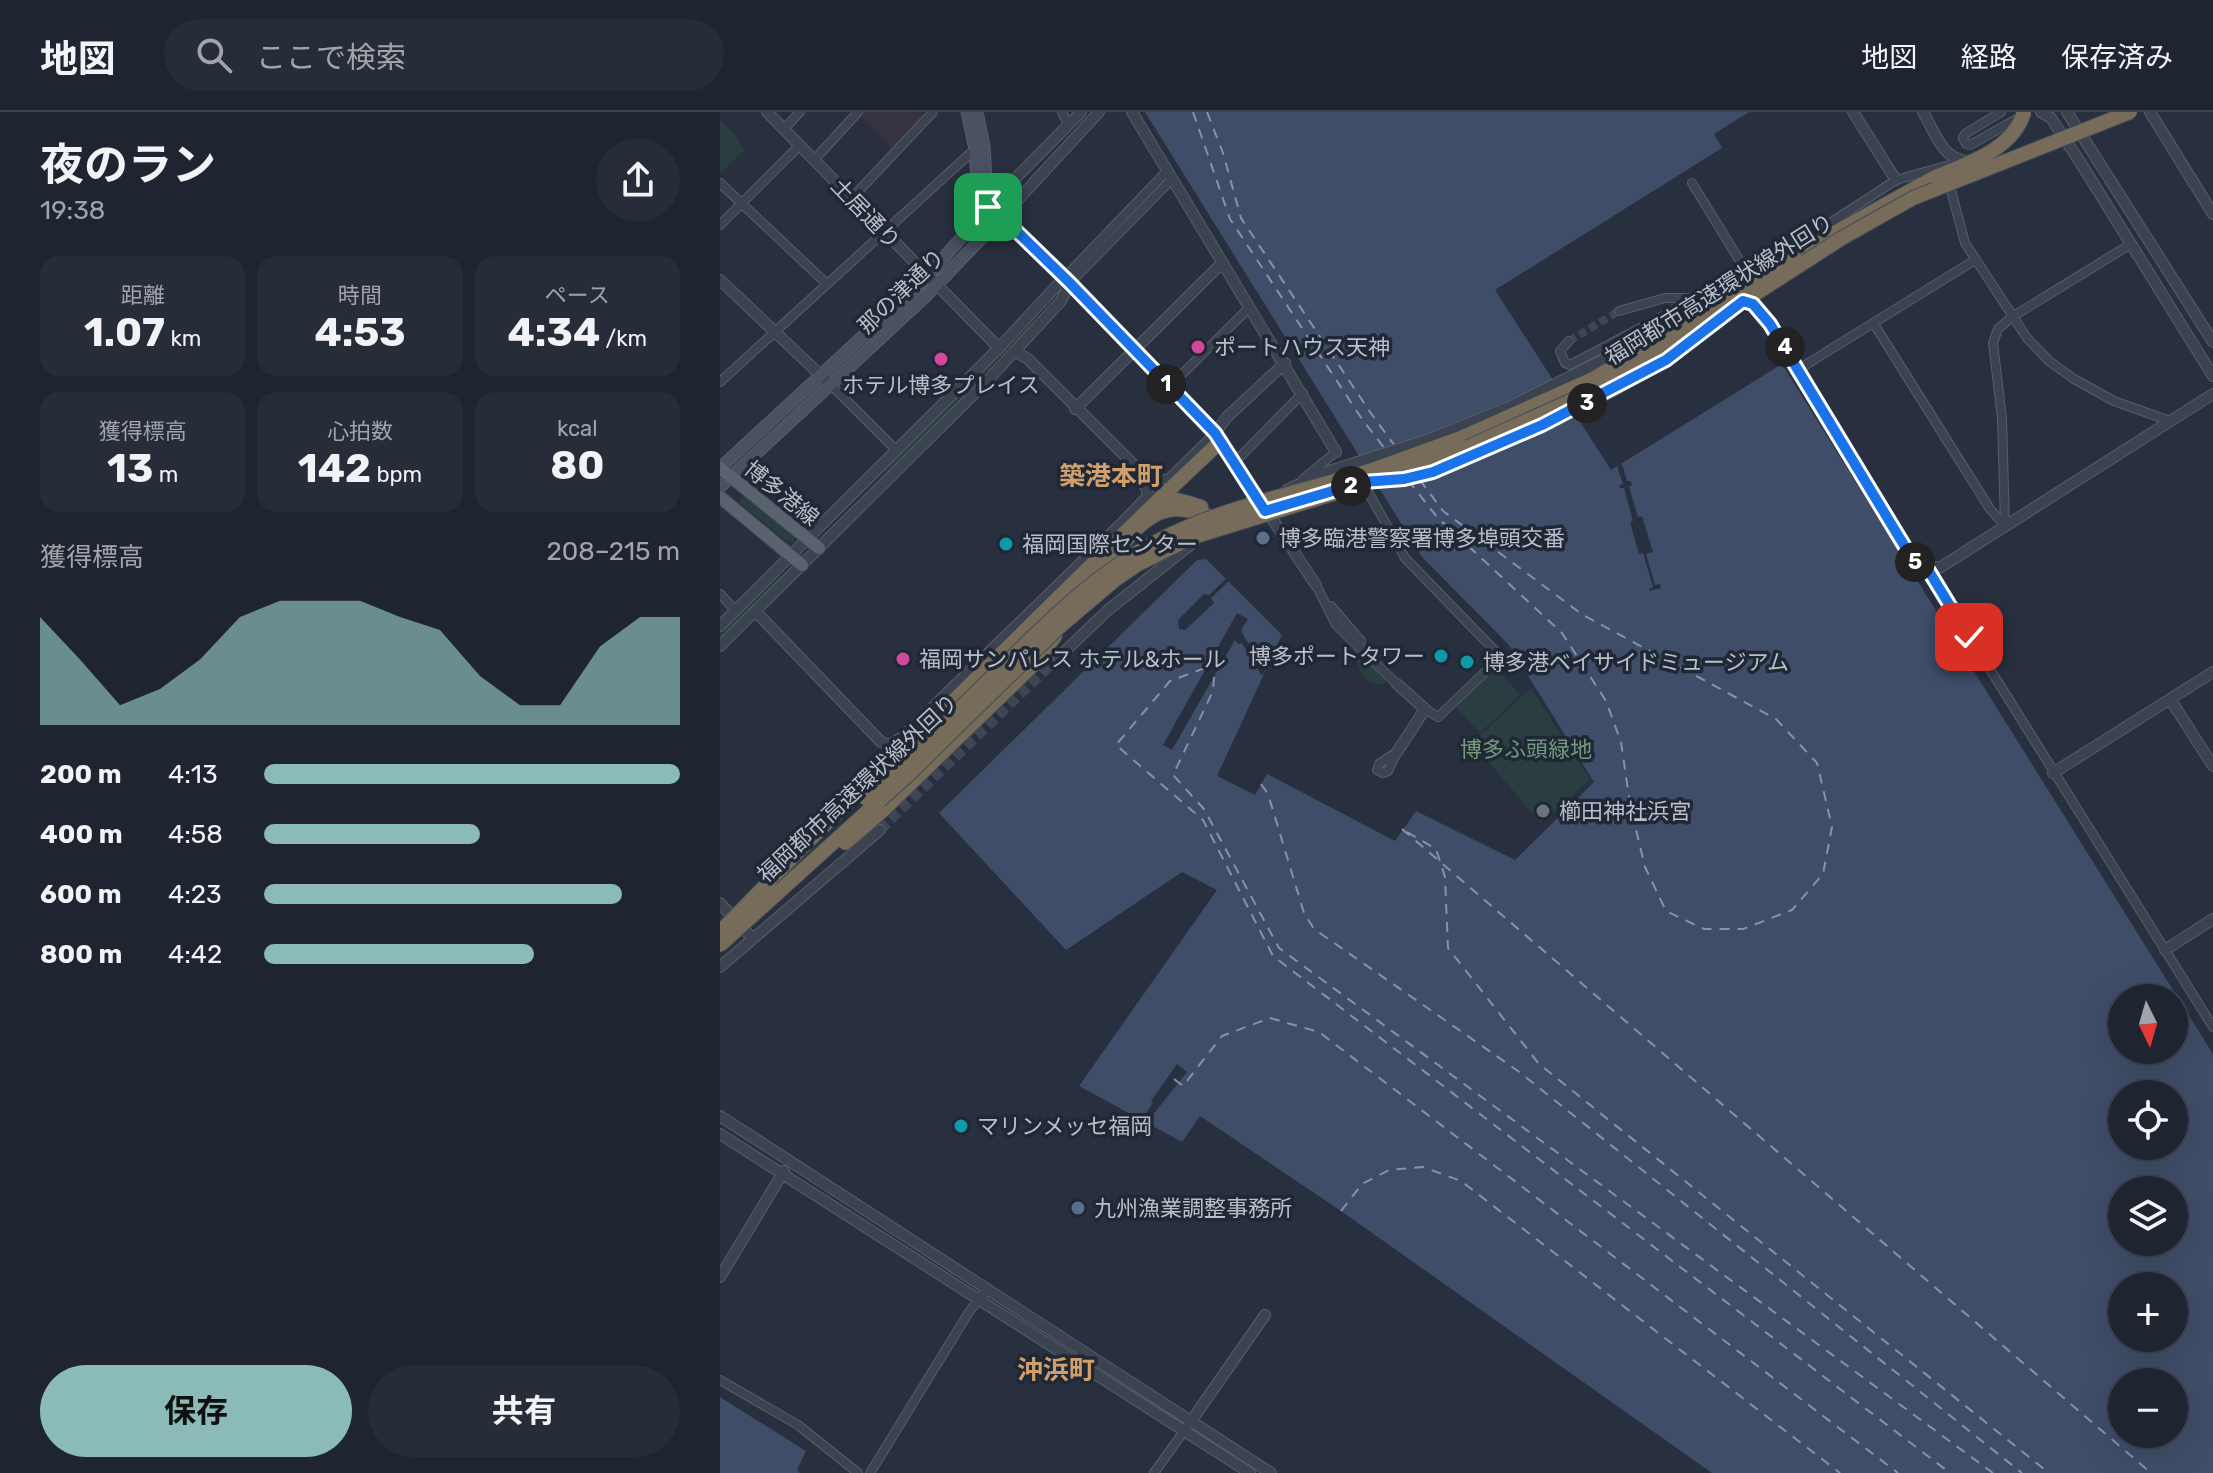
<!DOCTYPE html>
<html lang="ja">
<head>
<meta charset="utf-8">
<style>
  :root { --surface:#1e2430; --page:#262c38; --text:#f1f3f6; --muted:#a1a4ab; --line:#3c414c; --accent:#8bbbb9 }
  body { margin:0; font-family:Rubik,"Noto Sans JP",sans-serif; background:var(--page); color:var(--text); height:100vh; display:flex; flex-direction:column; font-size:30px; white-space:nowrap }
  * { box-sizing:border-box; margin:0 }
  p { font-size:26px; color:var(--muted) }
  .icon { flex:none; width:44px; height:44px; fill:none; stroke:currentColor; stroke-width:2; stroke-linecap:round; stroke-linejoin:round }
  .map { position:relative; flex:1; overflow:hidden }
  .panel { display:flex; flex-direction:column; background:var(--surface); width:720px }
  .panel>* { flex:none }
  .needle { width:52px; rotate:175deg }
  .fabs { position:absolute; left:1388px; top:872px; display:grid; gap:16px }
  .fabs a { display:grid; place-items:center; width:80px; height:80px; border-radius:50%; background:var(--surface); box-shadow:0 8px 32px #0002,0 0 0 2px var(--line); font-size:40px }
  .pin { position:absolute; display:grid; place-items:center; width:68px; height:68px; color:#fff; margin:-34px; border-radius:16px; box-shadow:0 4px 12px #0006 }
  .km { position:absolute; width:40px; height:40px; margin:-20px; border-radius:50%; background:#222; color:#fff; font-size:22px; line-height:40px; text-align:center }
  .round { display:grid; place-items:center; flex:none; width:84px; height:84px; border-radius:42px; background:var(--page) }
  .headline { display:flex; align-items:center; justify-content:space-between; height:136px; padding:0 40px }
  h1 { font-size:44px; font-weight:700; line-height:60px }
  .metrics { display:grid; grid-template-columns:repeat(3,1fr); gap:12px; height:136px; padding:8px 40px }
  .metrics div { display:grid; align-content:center; border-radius:20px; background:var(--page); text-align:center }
  .metrics b { font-size:40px; font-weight:700 }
  .metrics small { font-size:22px; font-weight:400 }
  .metrics p { font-size:22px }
  .chart { height:224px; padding:16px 40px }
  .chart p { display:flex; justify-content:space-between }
  .chart svg { width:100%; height:144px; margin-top:8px; fill:var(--accent); opacity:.7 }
  .button { display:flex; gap:16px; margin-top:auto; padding:16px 40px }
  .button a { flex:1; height:92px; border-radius:48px; background:var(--accent); color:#111; font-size:32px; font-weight:700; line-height:92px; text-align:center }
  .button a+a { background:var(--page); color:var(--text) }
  ul { padding:0 40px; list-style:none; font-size:26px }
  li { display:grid; grid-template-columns:128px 96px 1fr; align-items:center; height:60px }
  li i { height:20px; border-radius:10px; background:var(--accent) }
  header { display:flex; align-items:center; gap:48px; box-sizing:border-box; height:112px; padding:0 40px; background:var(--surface); border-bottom:2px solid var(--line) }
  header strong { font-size:38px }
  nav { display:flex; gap:44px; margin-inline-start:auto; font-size:28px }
  .search { width:560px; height:72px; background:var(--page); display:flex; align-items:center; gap:20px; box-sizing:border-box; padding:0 28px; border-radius:44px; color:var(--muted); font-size:30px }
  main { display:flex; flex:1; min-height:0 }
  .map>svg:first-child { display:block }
  .medical { fill:#363341 }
  .green { fill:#2a3d41 }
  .water { fill:#3f4d68; fill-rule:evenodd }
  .pier { fill:#283040 }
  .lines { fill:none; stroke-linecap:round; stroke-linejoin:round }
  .ferry { stroke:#8292b0; stroke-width:2; stroke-dasharray:10 8; stroke-linecap:butt }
  .minor-tunnel { stroke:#3e4555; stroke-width:8; stroke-dasharray:8 4; stroke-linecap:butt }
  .tertiary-tunnel { stroke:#3e4555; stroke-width:10; stroke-dasharray:10 5; stroke-linecap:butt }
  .minor-casing { stroke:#565e6a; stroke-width:10 }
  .tertiary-casing { stroke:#565e6a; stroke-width:12 }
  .secondary-casing { stroke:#565e6a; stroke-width:13 }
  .primary-casing { stroke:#454c59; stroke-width:14 }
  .motorway-casing { stroke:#434b57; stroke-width:16 }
  .minor { stroke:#3c4350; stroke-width:8 }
  .tertiary { stroke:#3c4350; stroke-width:10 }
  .secondary { stroke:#4a5163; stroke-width:11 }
  .primary { stroke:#5a6270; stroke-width:12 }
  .motorway { stroke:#766c59; stroke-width:14 }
  .motorway-bridge-casing { stroke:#434b57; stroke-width:16; stroke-linecap:butt }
  .motorway-bridge { stroke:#766c59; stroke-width:14 }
  .route-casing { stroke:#fff; stroke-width:16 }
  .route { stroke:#1a73e8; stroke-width:10 }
  .hotel-dot { fill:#d1479c; stroke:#202835; stroke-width:3 }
  .service-dot { fill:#5c6f8a; stroke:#202835; stroke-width:3 }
  .culture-dot { fill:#0f9aa8; stroke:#202835; stroke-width:3 }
  .worship-dot { fill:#6b7280; stroke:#202835; stroke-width:3 }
  .labels { text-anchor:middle; stroke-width:7; stroke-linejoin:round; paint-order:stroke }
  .street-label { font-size:22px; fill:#b8beca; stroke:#202835 }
  .poi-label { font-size:22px; fill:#b8beca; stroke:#202835; text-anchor:start }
  .park-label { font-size:22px; fill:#719a7d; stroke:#202835 }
  .quarter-label { font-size:26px; font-weight:bold; fill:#d09f6e; stroke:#202835 }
</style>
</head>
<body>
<header>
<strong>地図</strong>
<div class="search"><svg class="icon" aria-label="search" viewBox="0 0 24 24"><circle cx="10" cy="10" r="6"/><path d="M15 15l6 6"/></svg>ここで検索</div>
<nav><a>地図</a><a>経路</a><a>保存済み</a></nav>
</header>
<main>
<section class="panel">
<div class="headline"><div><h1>夜のラン</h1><p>19:38</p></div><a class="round"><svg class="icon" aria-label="share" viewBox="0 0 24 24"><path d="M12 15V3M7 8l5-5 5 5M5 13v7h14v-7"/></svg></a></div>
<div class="metrics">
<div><p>距離</p><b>1.07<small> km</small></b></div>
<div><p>時間</p><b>4:53</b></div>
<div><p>ペース</p><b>4:34<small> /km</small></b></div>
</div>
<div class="metrics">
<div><p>獲得標高</p><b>13<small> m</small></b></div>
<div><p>心拍数</p><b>142<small> bpm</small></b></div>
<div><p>kcal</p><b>80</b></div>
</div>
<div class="chart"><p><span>獲得標高</span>208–215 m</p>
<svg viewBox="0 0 160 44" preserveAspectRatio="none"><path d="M0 44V11L10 24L20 38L30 33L40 24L50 11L60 6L70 6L80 6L90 11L100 15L110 29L120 38L130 38L140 20L150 11L160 11V44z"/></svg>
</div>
<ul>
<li><b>200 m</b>4:13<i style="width:100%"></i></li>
<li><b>400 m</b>4:58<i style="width:52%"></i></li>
<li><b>600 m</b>4:23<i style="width:86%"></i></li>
<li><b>800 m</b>4:42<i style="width:65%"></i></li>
</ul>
<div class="button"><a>保存</a><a>共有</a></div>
</section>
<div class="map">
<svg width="1493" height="1361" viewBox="0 0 1493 1361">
  <rect width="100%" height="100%" fill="#283040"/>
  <path class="medical" d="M 143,0 L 202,0 L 202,4 L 173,37 L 140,3 Z"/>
  <path class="green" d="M 0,8 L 17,25 L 24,38 L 0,62 Z
    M 334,189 L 190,340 L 160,363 L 105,417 Z
    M 24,383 L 74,423 L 75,431 L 68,430 L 18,390 Z
    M 58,463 L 61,466 L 0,527 L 0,520 Z
    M 633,535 L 668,570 C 663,571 658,573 653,571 C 642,569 634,546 633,535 Z
    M 774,554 L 800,583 L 760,621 L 734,593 Z
    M 811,576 L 870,668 L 821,711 L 752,631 Z"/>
  <path class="water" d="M 425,0 L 1029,0 L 994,22 L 1002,36 L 775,178 L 891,358 L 1062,252 L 1493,942 L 1493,1361 L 992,1361 L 621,1099 L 480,1004 L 462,1030 L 359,974 L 497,778 L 462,760 L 346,838 L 219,701 L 477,448 L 486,447 L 562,523 L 497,664 L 535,683 L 547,662 L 675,729 L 696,699 L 795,748 L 874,670 L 789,533 L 702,445 ZM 1402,886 L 1454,886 L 1454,938 L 1402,938 ZM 1402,982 L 1454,982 L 1454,1034 L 1402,1034 ZM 1402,1078 L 1454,1078 L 1454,1130 L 1402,1130 ZM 1402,1174 L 1454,1174 L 1454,1226 L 1402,1226 ZM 1402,1270 L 1454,1270 L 1454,1322 L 1402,1322 Z
    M 0,1285 L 86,1339 L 77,1358 L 80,1361 L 0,1361 Z"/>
  <path class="pier" d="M 902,352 L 907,369 L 911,369 L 912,373 L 909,375 L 918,405 L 922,404 L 933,440 L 926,442 L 935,473 L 940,472 L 941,476 L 930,479 L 929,477 L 933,475 L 923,441 L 919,442 L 910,410 L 913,409 L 904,376 L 900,376 L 899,373 L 903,372 L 897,354 Z
    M 507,466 L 509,469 L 491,486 L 494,491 L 465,518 L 459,517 L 458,508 L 484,482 L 489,483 Z
    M 517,501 L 528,507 L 521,518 L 526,528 L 537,542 L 541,540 L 549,551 L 542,564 L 522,531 L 518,532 L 515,528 L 452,638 L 443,633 Z
    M 457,952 L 467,960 L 424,1014 L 419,1011 L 433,991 L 431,989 Z"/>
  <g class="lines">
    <path class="ferry" d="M 473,0 L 510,107 L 642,307 L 665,337
      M 487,0 L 503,41 L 521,106 L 650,300 L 675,334
      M 688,368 L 717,405 L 842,521 L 886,589 L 901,630 L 910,692 L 925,755 L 946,799 L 984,817 L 1023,817 L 1072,798 L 1103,762 L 1112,715 L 1097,651 L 1056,607 L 863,503 L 723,399 L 700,368
      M 485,556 L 450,569 L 396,633 L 483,708 L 553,844 L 1230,1361
      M 494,565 L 493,579 L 453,663 L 484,697 L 559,836 L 1273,1361
      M 541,672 L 548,682 L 584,801 L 594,817 L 798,959 L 1302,1361
      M 682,717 L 1431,1361
      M 687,720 L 716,737 L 725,765 L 728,836 L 819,952 L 1329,1361
      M 454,967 L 463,974 L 502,924 L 550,906 L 599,920 L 1178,1361
      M 621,1099 L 642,1072 L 669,1058 L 703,1055 L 741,1069 L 1120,1361"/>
    <path class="minor-tunnel" d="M 849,229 L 899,199"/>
    <path class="tertiary-tunnel" d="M 160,718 L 339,545"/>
    <g class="minor-casing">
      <path id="minor" d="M 342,0 L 348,12
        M 1281,0 L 1245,22 L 1243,26 L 1246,32 L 1250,33 L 1302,4
        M 64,17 L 80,0
        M 94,48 L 138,0
        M 0,71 L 107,172
        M 972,71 L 1029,164
        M 1229,71 L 1245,131 L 1307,226 L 1329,249 L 1354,267 L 1394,289 L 1450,309
        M 132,86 L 213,0
        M 0,113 L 79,34
        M 344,166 L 447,59
        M 350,171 L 452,67
        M 899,199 L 945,186 L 968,186
        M 1154,212 L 1270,397 L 1285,414 L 1282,306 L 1273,231 L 1278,217 L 1292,205 L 1411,132
        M 849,229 L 840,239 L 845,251 L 850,253 L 945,203 L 991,175 L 1029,164 L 1176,68 L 1233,52
        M 1079,257 L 1255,148
        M 0,270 L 255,37
        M 111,273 L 177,339
        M 449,275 L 529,196
        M 515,350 L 583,281
        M 417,356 L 433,367 L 448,367 L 495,321
        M 583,367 L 616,340
        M 643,371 L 685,446 L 781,545 L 718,605 L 705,597
        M 1207,456 L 1493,915
        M 596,473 L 616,513 L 677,572
        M 0,482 L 15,498
        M 611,494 L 641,529
        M 677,640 L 668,659 L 663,661 L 657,658 L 659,652 Z
        M 0,1268 L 78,1313 L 138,1361
        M 150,1361 L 249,1200 L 267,1177
        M 434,1361 L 472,1308"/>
    </g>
    <g class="tertiary-casing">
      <path id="tertiary" d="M 47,0 L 279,236
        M 379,0 L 282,105 L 495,321 L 596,473
        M 412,0 L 616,340
        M 1133,0 L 1176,68
        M 1203,0 C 1215,20 1222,48 1248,49
        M 1321,0 L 1331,6 L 1360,50 L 1493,264
        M 1347,0 L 1493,230
        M 1430,0 L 1493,102
        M 270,92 L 361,0
        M 0,168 L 111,273
        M 1021,190 L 1033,192 L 1050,212 L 1196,453 L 1207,456 L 1221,455 L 1493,282
        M 355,297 L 502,151
        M 495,321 L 507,305 L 565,251
        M 667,368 C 709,365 745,347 783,330 C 845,303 913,274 967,232
        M 567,378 L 603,361 L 710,327 L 789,295 L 899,240 L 991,185 L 1003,180 L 1018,180
        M 35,499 L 161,630 L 169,633 L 181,626 L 403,410 L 429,383 L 417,356 L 308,247 L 295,239
        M 0,514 L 279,236 L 344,166
        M 0,534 L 267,269 L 341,189 L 350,171
        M 339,545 L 388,498 L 474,430
        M 677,572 L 705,597 L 677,640
        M 1450,587 L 1493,654
        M 1333,661 L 1493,560
        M 0,791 L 32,826
        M 1445,838 L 1493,807
        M 0,855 L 160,718
        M 0,1004 L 551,1361
        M 0,1022 L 530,1361
        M 0,1165 L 64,1059
        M 472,1308 L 545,1203"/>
    </g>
    <g class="secondary-casing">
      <path id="secondary" d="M 247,0 L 255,37 L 257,69 L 268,95 L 282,105
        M 257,0 L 264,34 L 266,67 L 282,104
        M 0,356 L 207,165 L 268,95
        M 0,375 L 205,185 L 282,105"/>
    </g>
    <g class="primary-casing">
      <path id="primary" d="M 0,356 L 99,436
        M 0,385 L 82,453"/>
    </g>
    <g class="motorway-casing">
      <path id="motorway" d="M 1072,152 L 1116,120 L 1215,65
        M 649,359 L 743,325 L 873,267
        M 654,369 L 748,335
        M 436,392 C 452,384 465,390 481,395
        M 380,462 C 398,440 418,404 449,398 C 465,395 483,403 499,407
        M 161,700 L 315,551 L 335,524
        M 49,770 C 105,709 167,654 226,596 C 318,506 407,416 501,329"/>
    </g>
    <use href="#minor" class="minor"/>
    <use href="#tertiary" class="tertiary"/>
    <use href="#secondary" class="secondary"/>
    <use href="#primary" class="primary"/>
    <use href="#motorway" class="motorway"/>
    <g class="motorway-bridge-casing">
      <path id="motorway-bridge" d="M 1216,65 C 1248,51 1293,38 1304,0
        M 873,267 L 1075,147
        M 748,335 L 877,277 L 968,225 L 1122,126 L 1193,86 L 1410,0
        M 145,686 C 192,644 237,600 281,556 C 329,509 375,462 436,430 C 501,395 579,381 649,359
        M 125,731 L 161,700
        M 0,820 L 49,770
        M 0,833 L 190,661 L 337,517 L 396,467 L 418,452 L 473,425 L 654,369"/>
    </g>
    <use href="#motorway-bridge" class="motorway-bridge"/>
  </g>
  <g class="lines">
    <g class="route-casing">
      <path id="route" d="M 268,95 L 282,105 L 350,171 L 495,321 L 545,399 L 643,370 L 684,367 L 713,360 L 822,313 L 946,248 L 1023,189 L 1033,192 L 1050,212 L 1196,453 L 1207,456 L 1249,525"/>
    </g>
    <use href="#route" class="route"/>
  </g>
  <g class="hotel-dot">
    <circle cx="478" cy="235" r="8"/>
    <circle cx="221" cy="247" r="8"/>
    <circle cx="183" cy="547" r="8"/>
  </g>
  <g class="service-dot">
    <circle cx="543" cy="426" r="8"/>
    <circle cx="358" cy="1096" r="8"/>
  </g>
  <g class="culture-dot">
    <circle cx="286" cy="432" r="8"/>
    <circle cx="721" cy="544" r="8"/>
    <circle cx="747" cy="550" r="8"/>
    <circle cx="241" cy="1014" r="8"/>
  </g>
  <circle class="worship-dot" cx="823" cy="699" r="8"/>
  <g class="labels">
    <g class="street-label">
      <text transform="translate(146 101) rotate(46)" y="8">土居通り</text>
      <text transform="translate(999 177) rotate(-32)" y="8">福岡都市高速環状線外回り</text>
      <text transform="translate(181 179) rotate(-44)" y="8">那の津通り</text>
      <text transform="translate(62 381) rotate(39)" y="8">博多港線</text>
      <text transform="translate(137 676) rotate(-43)" y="8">福岡都市高速環状線外回り</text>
    </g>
    <g class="poi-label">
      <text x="494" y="243">ポートハウス天神</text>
      <text x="221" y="281" text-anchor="middle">ホテル博多プレイス</text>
      <text x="559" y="434">博多臨港警察署博多埠頭交番</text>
      <text x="302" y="440">福岡国際センター</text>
      <text x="705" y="552" text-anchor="end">博多ポートタワー</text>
      <text x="199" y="555">福岡サンパレス ホテル&amp;ホール</text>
      <text x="763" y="558">博多港ベイサイドミュージアム</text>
      <text x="839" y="707">櫛田神社浜宮</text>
      <text x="257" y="1022">マリンメッセ福岡</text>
      <text x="374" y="1104">九州漁業調整事務所</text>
    </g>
    <g class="park-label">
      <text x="806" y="645">博多ふ頭緑地</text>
    </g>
    <g class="quarter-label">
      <text x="391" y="373">築港本町</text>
      <text x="336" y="1267">沖浜町</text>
    </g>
  </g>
</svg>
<div class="fabs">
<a><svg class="needle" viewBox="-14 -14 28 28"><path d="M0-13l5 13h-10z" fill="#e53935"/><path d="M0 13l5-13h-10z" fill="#a1a4ab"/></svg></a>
<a><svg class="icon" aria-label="locate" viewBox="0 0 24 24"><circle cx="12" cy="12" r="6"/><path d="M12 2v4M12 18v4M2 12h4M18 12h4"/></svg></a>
<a><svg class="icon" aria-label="layers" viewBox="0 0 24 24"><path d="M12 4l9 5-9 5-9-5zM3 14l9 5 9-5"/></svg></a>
<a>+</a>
<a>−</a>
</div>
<div class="pin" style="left:268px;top:95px;background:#1e9e55"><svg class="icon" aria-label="arrive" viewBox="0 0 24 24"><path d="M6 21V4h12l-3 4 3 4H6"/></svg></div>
<div class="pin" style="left:1249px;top:525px;background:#d93025"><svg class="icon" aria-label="check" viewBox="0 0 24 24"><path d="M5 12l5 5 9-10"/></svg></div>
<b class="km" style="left:446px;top:272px">1</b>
<b class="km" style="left:631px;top:374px">2</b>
<b class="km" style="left:867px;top:291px">3</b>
<b class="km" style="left:1065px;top:235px">4</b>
<b class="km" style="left:1195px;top:450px">5</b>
</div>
</main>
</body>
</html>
